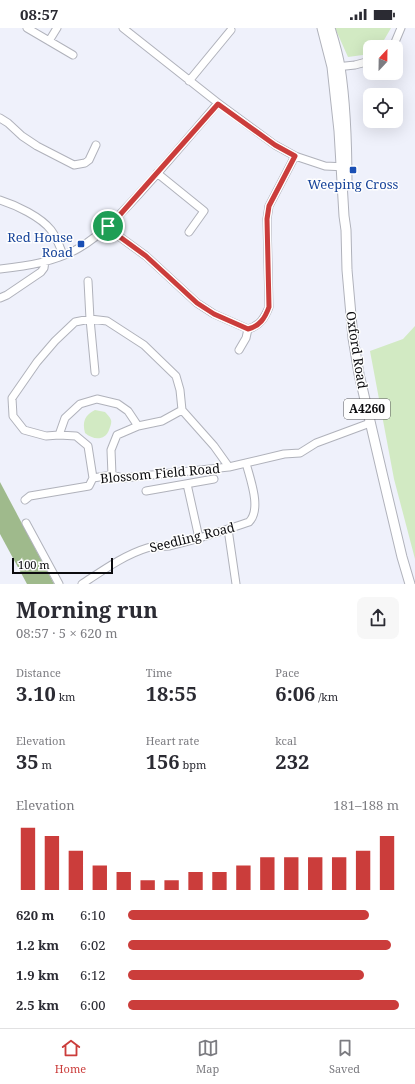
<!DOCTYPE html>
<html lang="en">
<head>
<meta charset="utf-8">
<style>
  :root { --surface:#fff; --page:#f7f7f7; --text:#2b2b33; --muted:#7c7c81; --line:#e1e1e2; --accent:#cb3d3b }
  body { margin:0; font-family:"Noto Serif",serif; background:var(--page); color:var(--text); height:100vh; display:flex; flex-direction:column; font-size:15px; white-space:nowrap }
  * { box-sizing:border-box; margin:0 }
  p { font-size:13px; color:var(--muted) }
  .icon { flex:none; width:22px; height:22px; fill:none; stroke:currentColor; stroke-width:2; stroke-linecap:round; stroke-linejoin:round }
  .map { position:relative; height:556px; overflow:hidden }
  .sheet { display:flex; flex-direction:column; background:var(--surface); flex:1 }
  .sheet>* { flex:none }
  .needle { width:26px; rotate:22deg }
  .buttons { position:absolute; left:363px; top:12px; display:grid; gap:8px }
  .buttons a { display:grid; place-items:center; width:40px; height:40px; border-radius:8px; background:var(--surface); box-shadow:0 4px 16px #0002; font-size:20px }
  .scale { position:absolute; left:12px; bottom:10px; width:101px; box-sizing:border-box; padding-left:4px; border:2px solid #0b0b0e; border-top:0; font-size:11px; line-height:14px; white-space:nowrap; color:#0b0b0e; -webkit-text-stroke:3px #fefefe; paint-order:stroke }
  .pin { position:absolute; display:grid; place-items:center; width:34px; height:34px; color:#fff; margin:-17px; border:2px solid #fff; border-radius:50%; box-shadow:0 1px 4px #0007 }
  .round { display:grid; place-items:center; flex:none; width:42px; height:42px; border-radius:8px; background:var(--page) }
  .head { display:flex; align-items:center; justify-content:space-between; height:68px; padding:0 16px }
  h1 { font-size:22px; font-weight:700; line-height:30px }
  .figures { display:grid; grid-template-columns:repeat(3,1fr); gap:6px; height:68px; padding:4px 16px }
  .figures div { display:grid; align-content:center }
  .figures b { font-size:20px; font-weight:700 }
  .figures small { font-size:11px; font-weight:400 }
  .figures p { font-size:11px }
  .chart { height:112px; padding:8px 16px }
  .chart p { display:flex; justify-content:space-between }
  .chart svg { width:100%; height:72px; margin-top:4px; stroke:var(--accent); stroke-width:6 }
  ul { padding:0 16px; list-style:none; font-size:13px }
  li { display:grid; grid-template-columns:64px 48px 1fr; align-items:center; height:30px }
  li i { height:10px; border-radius:5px; background:var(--accent) }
  .status { display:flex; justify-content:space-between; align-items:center; height:28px; padding:0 20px; background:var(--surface); direction:ltr }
  .status svg { height:11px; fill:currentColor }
  .dock { display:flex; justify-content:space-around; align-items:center; height:56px; border-top:1px solid var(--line); background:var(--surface); font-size:11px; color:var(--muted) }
  .dock a { display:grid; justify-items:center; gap:2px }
  .dock .active { color:var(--accent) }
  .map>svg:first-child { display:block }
  .green { fill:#d2eac3 }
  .forest { fill:#9fba8c }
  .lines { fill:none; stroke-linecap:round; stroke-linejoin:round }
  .minor-casing { stroke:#b0b2bb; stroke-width:9 }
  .major-casing { stroke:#b0b2bb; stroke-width:11 }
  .minor { stroke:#fff; stroke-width:7 }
  .major { stroke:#fff; stroke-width:9 }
  .route-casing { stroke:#fff; stroke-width:8 }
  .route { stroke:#cb3d3b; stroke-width:5 }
  .transit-dot { fill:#1a4fb4; stroke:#fefefe; stroke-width:1.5 }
  .labels { text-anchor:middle; stroke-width:3; stroke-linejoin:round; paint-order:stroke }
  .shield { fill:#fefefe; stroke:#545456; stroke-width:1 }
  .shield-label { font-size:12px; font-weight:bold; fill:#0b0b0e }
  .transit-label { font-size:13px; fill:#164399; stroke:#fefefe }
  .street-label { font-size:13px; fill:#0b0b0e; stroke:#fefefe }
</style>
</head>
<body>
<div class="status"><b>08:57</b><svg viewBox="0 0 49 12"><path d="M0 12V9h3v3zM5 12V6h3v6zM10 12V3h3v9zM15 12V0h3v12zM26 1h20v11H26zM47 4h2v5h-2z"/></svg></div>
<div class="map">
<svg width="415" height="556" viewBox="0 0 415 556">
  <rect width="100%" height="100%" fill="#eff1fb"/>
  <path class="green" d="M 335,0 L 391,0 L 384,12 L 370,19 L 370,26 L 348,29 Z
    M 415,298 L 415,531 L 394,451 L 370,323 L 403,311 Z
    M 95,382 L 105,384 C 107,386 110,389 111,392 C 112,395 110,399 109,402 C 105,413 93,412 85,405 C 82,394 85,387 95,382 Z"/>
  <path class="forest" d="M 0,454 L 54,556 L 27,556 L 0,506 Z"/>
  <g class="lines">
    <g class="minor-casing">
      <path id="minor" d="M 27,0 L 73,27
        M 123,0 L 218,75 L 275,117 L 295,128 L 325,138 L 346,139
        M 49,13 L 57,0
        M 393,19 L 401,0
        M 336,39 L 355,37 L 370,33
        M 189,53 L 231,2
        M 0,90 L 8,95 L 22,108 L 37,118 L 74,137 L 85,135 L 89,132 L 96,117
        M 157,145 L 204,183 L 189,204
        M 0,172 C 16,177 41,189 51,202 C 57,210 60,219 63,227
        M 108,198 L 120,209 L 146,228 L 197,275 L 214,286 L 248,301 C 260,298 265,289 269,279 L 267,191 L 269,178 L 295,128
        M 0,241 C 27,238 55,234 79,220 C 106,204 127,179 148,156 C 172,129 195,102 218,75
        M 88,253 L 90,291 L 95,344
        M 0,270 L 7,267 L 41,244 L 44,240 L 45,233
        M 239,322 L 246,310 L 248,301
        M 138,398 L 162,393 L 182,382
        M 59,407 L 46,408 L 24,402 L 13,388 L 12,370 L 37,334 L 55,313 L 75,294 L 90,291 L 107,293 L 144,317 L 176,348 L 180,362 L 182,382 L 214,418 L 229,439 L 284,426 L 300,425 L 316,415 L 370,395
        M 93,450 L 88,418 L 76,408 L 59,407 L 65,390 L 80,376 L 97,371 L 118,376 L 128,383 L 138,398 L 117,407 L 111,422 L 112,447
        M 187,456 L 199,510
        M 146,463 L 214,451
        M 25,472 L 30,468 L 89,458 L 93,450 L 112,447 L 123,450 L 229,439
        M 26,495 L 59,556
        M 228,501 L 236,556
        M 82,556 C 102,543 124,527 147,520 C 154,518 162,519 169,518 C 196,512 222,503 249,494 C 262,481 250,451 246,435"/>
    </g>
    <g class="major-casing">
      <path id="major" d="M 322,0 L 332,39 L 339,103 L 344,188 L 346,202 L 347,242 L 353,310 L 359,346 L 383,449 L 402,529 L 410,556
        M 330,0 C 334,13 338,26 340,39 C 346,78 347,118 347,157"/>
    </g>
    <use href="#minor" class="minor"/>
    <use href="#major" class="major"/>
  </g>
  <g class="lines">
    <g class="route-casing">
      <path id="route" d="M 218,76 L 275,117 L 295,128 L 269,178 L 267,191 L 269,279 C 265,290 260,298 248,301 L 214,286 L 197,275 L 146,228 L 120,209 L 108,198 L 118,189 Z"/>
    </g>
    <use href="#route" class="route"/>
  </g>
  <g class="transit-dot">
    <rect x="349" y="138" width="8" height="8" rx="2"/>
    <rect x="77" y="212" width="8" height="8" rx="2"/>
  </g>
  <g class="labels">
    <rect class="shield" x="344" y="371" width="46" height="20" rx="3"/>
    <g class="shield-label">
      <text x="367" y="385">A4260</text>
    </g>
    <g class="transit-label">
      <text x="353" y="161">Weeping Cross</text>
      <text x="73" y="214" text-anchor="end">Red House<tspan x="73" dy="15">Road</tspan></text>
    </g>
    <g class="street-label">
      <text transform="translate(357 322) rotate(81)" y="5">Oxford Road</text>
      <text transform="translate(160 445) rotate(-5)" y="5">Blossom Field Road</text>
      <text transform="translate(192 509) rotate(-14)" y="5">Seedling Road</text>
    </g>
  </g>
</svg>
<div class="buttons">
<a><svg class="needle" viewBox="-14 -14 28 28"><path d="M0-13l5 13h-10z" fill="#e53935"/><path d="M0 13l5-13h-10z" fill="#7c7c81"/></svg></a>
<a><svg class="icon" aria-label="locate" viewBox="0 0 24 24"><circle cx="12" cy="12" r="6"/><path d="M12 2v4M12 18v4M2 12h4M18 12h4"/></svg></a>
</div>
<div class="scale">100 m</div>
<div class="pin" style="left:108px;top:198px;background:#1e9e55"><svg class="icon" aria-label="arrive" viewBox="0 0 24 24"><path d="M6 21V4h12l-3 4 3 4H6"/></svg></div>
</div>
<section class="sheet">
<div class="head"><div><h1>Morning run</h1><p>08:57 · 5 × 620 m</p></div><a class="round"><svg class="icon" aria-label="share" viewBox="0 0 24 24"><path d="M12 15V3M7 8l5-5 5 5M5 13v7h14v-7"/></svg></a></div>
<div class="figures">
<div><p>Distance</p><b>3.10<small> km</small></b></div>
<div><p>Time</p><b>18:55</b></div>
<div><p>Pace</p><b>6:06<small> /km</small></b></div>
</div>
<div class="figures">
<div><p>Elevation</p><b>35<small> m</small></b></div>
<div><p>Heart rate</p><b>156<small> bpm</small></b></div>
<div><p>kcal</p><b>232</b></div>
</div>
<div class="chart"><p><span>Elevation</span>181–188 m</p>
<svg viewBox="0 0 160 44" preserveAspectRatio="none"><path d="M5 44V6M15 44V11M25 44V20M35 44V29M45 44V33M55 44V38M65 44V38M75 44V33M85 44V33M95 44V29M105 44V24M115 44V24M125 44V24M135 44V24M145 44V20M155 44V11"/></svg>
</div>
<ul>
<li><b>620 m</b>6:10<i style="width:89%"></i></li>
<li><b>1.2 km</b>6:02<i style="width:97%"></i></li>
<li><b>1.9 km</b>6:12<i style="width:87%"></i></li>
<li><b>2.5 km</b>6:00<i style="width:100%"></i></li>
</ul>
</section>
<nav class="dock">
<a class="active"><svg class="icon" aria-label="home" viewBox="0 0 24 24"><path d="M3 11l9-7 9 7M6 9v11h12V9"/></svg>Home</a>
<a><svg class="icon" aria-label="map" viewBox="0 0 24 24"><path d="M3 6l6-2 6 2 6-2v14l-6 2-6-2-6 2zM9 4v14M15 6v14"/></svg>Map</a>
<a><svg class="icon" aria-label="saved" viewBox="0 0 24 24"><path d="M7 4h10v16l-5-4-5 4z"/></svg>Saved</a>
</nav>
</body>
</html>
